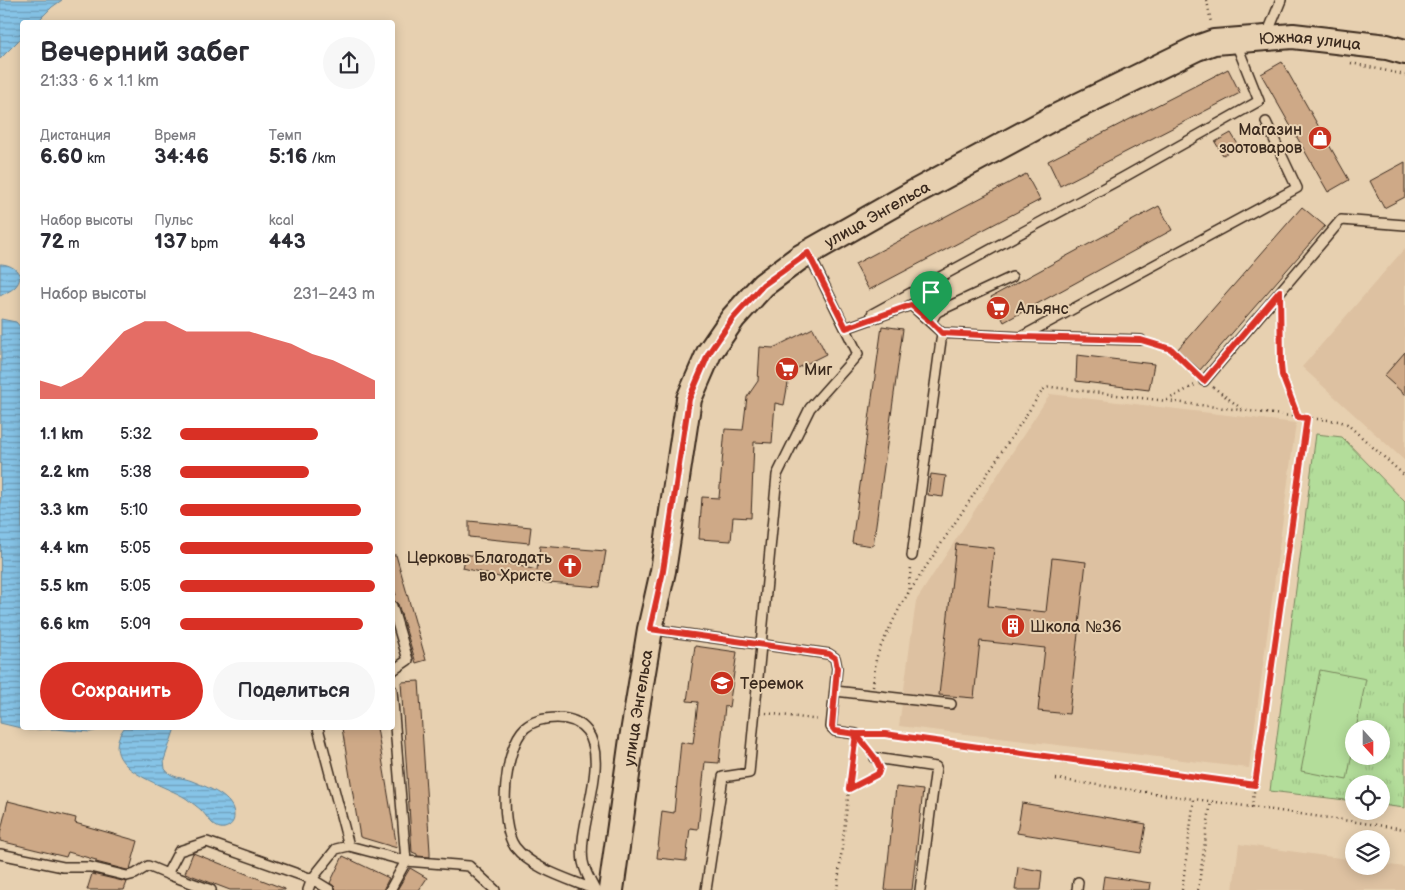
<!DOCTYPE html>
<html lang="ru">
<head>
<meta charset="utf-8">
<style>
  :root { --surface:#fff; --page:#f7f7f7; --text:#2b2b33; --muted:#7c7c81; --accent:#d93025 }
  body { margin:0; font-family:"Balsamiq Sans",sans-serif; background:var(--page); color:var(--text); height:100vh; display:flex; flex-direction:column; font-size:19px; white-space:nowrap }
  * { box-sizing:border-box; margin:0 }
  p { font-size:16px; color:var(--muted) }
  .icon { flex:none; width:28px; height:28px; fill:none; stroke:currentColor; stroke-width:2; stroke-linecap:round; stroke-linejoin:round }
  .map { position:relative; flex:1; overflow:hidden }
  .details { position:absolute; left:20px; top:20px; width:375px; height:710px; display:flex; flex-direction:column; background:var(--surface); border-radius:5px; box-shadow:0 2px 12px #0003 }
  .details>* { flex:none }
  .needle { width:32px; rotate:159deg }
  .controls { position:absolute; left:1345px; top:720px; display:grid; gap:10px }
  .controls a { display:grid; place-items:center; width:45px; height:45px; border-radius:50%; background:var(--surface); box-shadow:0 2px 12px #0003; font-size:25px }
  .pin { position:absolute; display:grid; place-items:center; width:42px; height:42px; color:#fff; margin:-51px -21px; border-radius:50% 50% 50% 0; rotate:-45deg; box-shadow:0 0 5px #0007 }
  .pin .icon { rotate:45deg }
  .round { display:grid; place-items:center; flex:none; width:52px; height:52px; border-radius:26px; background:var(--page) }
  .headline { display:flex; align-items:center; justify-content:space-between; height:85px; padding:0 20px }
  h1 { font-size:28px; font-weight:700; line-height:38px }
  .metrics { display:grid; grid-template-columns:repeat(3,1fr); gap:8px; height:85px; padding:5px 20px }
  .metrics div { display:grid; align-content:center }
  .metrics b { font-size:21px; font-weight:700 }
  .metrics small { font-size:14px; font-weight:400 }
  .metrics p { font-size:14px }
  .chart { height:140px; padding:10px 20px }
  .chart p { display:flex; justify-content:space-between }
  .chart svg { width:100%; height:90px; margin-top:5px; fill:var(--accent); opacity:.7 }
  .primary-button { display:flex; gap:10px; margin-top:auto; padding:10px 20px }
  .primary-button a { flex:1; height:58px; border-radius:30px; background:var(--accent); color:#fff; font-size:20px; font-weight:700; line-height:58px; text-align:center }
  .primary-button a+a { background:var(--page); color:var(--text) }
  ul { padding:0 20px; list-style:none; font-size:16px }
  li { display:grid; grid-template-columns:80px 60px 1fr; align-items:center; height:38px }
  li i { height:12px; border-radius:6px; background:var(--accent) }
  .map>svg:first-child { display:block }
  .built { fill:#ddc1a1 }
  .grass { fill:url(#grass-tufts); stroke:#77845c; fill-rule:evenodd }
  .pitch { fill:#b3dd9a; stroke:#77845c }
  .water { fill:url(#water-rules); stroke:#688697 }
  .building { fill:#cea987; stroke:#3b2a1e }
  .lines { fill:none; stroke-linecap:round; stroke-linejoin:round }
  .lane-casing { stroke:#3b2a1e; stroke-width:12 }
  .secondary-casing { stroke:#3b2a1e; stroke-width:28 }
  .path { stroke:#3b2a1e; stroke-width:2.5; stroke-dasharray:1 4; stroke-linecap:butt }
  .lane { stroke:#e7d0b0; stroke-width:9 }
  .secondary { stroke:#e7d0b0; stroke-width:24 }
  .route-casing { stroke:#fff; stroke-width:10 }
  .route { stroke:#d93025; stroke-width:6 }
  .labels { text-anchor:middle; stroke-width:4; stroke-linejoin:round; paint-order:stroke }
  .street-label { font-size:16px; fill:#3b2a1e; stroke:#e7d0b0 }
  .poi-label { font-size:16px; fill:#3b2a1e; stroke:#e7d0b0; text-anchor:start }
</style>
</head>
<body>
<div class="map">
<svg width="1405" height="890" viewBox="0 0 1405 890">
  <defs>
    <pattern id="grass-tufts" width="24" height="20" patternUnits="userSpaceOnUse" patternTransform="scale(1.25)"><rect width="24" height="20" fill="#b3dd9a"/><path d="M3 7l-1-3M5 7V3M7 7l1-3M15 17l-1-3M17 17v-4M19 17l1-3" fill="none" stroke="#9bbe84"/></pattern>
    <pattern id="water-rules" width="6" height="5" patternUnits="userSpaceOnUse" patternTransform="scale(1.25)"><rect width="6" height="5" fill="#86c4e7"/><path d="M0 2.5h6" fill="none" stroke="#6f9fbb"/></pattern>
  </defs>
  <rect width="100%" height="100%" fill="#e7d0b0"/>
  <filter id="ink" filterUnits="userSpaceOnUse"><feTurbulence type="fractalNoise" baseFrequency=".02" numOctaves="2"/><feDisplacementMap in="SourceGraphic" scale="10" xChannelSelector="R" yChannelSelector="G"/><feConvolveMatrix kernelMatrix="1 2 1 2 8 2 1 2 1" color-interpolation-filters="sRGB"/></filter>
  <g filter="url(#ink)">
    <path class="built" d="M 1405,248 L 1405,461 L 1302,367 Z
      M 1050,394 L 1296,423 L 1249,768 L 899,726 L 916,601 Z
      M 1239,844 L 1354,860 L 1354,866 L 1381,866 L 1381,864 L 1405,867 L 1405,890 L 1233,890 Z"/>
    <path class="grass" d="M 1316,434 L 1342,437 L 1405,502 L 1405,808 L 1381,805 L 1381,784 L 1354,784 L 1354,801 L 1270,791 ZM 1354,729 L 1381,729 L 1381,756 L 1354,756 Z"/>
    <path class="pitch" d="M 1320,670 L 1366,679 L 1356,729 L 1354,729 L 1354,743 L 1347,780 L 1301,771 Z"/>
    <path class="water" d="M 0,0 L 62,0 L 52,7 L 37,22 L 22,22 L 22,37 L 0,59 Z
      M 0,264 C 13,264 27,275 15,287 C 11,291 5,293 0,296 Z
      M 1,319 L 16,322 L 22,329 L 22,728 L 108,728 L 90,732 L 55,729 L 29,730 L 0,723 Z
      M 124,728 L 175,728 L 164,760 L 165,769 C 172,779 183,777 192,781 C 207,787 235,797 234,816 C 234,820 233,823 229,826 C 217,834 209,819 202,811 C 198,807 192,803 187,799 C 165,784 95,769 124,728 Z"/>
    <path class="building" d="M 1282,62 L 1349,180 L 1328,192 L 1261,74 Z
      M 1228,69 L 1240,93 L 1060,186 L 1048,161 Z
      M 1231,133 L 1239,146 L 1223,155 L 1215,142 Z
      M 1405,162 L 1405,197 L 1384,208 L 1370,181 Z
      M 1026,174 L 1040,200 L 869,290 L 855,264 Z
      M 1159,206 L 1172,230 L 1004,322 L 991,297 Z
      M 1302,207 L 1325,226 L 1200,370 L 1177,350 Z
      M 882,326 L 903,329 L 873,546 L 852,543 Z
      M 813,328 L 826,354 L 790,372 L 784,405 L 775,403 L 772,443 L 754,442 L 751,518 L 733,517 L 731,541 L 699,539 L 702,497 L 719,498 L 725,429 L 743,430 L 747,397 L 758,381 L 760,347 L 773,348 Z
      M 1405,352 L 1405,395 L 1384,376 Z
      M 1077,355 L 1154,364 L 1149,390 L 1076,381 Z
      M 931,474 L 946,476 L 943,497 L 928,495 Z
      M 469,521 L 531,527 L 529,543 L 469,537 Z
      M 956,544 L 994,548 L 988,606 L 1046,612 L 1052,558 L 1086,562 L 1069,714 L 1038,711 L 1045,648 L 980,641 L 974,698 L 939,695 Z
      M 540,546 L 606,551 L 600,587 L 523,581 L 523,583 L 463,568 L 466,554 L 537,570 Z
      M 392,555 L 396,555 L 426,660 L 416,663 L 398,604 L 392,600 L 392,595 L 396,595 L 392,584 Z
      M 695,646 L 737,652 L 729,707 L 725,706 L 719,763 L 705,762 L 698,829 L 690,828 L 686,861 L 657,858 L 662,811 L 674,813 L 681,742 L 693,744 L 698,702 L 687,701 Z
      M 419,681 L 430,852 L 430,857 L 417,856 L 417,854 L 412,852 L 401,682 Z
      M 342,728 L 377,728 L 397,848 L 360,837 Z
      M 896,787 L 923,790 L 912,890 L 885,890 Z
      M 8,801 L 76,818 L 75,823 L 138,841 L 130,869 L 127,870 L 96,862 L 96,860 L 68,852 L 66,857 L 0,841 L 0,834 Z
      M 1022,803 L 1146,824 L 1141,853 L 1017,833 Z
      M 193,853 L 285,889 L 285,890 L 230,890 L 185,873 Z
      M 343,856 L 389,878 L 383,890 L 336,890 L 335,887 L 330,883 Z
      M 1018,867 L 1042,871 L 1040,890 L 1015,890 Z
      M 410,868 L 427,878 L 419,890 L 397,890 Z
      M 92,874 L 127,882 L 124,890 L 87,890 Z
      M 1104,876 L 1151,883 L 1150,890 L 1102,890 Z"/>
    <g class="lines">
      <g class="lane-casing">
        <path id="lane" d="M 1266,37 L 1281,0
          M 872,314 L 1124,177 L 1259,101 L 1236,43
          M 931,322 L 936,313 L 939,311 L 1012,277
          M 846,328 L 911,305 L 942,333 L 1021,337 L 1297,188 L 1266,122
          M 1023,337 L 1141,340
          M 1204,381 L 1341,220 L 1405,225
          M 912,556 L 942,333
          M 392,606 L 408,660 L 392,671
          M 650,629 L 829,654 L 835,658 L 837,668 L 831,727 L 835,731 L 856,734
          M 835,691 L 951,704
          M 318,728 L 349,846 L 406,861 L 469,866 L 495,890
          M 875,758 L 936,767 L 920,890
          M 0,854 L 63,867 L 90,867 L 127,876 L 135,874 L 148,866 L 167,874
          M 211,890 L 167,874 L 179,851 L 207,842 L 312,879 L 330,890
          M 308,890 L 312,879 L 336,849 L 349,846
          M 390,890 L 406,861 L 392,690
          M 595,890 C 569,879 532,869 515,847 C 498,824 504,747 525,728 C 534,720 546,718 557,718 C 569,718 580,722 587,731 C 610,764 577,824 583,862 C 585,872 590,881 595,890
          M 706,890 L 723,777 L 749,773 L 777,475 L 810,408 L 858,354 L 809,254
          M 1077,890 L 1078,882"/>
      </g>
      <g class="secondary-casing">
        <g id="secondary">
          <path id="s1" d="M 611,890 L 632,739 L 650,629 L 663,571 L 689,399 L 709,353 L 733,318 L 763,285 L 799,258 L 917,191 L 1053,118 L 1197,48 L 1214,42 L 1293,36 L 1387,47 L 1405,52"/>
        </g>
      </g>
      <path class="path" d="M 1207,0 L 1211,23
        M 1351,63 L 1405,75
        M 1281,310 L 1281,365 L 1282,375 L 1298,416
        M 1152,342 L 1171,349 L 1197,374
        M 1213,387 L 1242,409
        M 1167,400 L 1195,385
        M 1307,418 L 1339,421 L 1347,424 L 1405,476
        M 908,594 L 911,567
        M 873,686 L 876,659 L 880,648 L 902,603 L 1040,394 L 1045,388 L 1051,387 L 1307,418 L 1255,785
        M 766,713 L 820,720
        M 865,734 L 885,734 L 1255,785 L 1252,807 L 1405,829
        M 1056,779 L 1194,799
        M 849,789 L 855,745
        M 837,890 L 849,789 L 878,774 L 880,770
        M 1182,890 L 1194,799 L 1252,807
        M 1198,890 L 1211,801"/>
      <use href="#lane" class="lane"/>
      <use href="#secondary" class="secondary"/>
    </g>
  </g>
  <g class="lines" filter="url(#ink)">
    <g class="route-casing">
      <path id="route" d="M 931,322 L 911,305 L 846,328 L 808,253 L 763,285 L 733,318 L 709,353 L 689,399 L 663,571 L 650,629 L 829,654 L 835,658 L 837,668 L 832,727 L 835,731 L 856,734 L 849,789 L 878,774 L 880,768 L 875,758 L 856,734 L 885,734 L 1255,785 L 1307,418 L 1298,417 L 1282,375 L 1281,365 L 1280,291 L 1204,381 L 1171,349 L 1141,340 L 1021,337 L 942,333 L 931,322"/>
    </g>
    <use href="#route" class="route"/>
  </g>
  <defs>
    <g id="shop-disc" transform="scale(1.25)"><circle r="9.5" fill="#c8321e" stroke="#e7d0b0"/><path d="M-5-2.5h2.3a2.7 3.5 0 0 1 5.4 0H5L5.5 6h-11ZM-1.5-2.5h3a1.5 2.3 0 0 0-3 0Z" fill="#fff"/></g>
    <g id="supermarket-disc" transform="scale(1.25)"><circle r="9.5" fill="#c8321e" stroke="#e7d0b0"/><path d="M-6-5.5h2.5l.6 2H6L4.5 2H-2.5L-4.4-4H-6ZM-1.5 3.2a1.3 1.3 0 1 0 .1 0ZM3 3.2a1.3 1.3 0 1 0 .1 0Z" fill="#fff"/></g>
    <g id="church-disc" transform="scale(1.25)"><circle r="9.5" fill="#c8321e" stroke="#e7d0b0"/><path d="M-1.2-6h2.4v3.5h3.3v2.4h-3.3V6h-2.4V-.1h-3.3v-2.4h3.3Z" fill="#fff"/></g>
    <g id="building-disc" transform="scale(1.25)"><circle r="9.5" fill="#c8321e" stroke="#e7d0b0"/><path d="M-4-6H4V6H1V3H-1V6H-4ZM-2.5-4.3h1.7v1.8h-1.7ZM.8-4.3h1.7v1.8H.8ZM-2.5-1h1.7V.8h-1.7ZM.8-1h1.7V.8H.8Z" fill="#fff"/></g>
    <g id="school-disc" transform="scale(1.25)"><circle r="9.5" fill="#c8321e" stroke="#e7d0b0"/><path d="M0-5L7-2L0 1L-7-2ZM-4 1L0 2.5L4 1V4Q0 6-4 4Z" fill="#fff"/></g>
  </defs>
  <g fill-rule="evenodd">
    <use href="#shop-disc" x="1320" y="138"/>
    <use href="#supermarket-disc" x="998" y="308"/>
    <use href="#supermarket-disc" x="787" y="369"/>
    <use href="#church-disc" x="570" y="566"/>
    <use href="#building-disc" x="1013" y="626"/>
    <use href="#school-disc" x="722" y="683"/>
  </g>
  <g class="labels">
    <g class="street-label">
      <text dy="6" stroke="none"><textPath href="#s1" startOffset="1244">Южная улица</textPath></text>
      <text dy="6" stroke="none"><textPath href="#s1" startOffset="769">улица Энгельса</textPath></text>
      <text dy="6" stroke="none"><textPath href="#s1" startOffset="184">улица Энгельса</textPath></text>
    </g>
    <g class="poi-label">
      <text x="1302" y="135" text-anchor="end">Магазин<tspan x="1302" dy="18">зоотоваров</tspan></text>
      <text x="1016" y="314">Альянс</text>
      <text x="804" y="375">Миг</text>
      <text x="552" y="563" text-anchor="end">Церковь Благодать<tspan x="552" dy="18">во Христе</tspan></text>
      <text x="1030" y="632">Школа №36</text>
      <text x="740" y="689">Теремок</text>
    </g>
  </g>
</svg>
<div class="controls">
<a><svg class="needle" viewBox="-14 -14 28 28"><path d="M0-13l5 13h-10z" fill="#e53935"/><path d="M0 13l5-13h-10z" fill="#7c7c81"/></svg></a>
<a><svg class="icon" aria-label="locate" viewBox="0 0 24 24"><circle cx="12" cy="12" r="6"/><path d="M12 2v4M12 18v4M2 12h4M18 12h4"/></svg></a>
<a><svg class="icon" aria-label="layers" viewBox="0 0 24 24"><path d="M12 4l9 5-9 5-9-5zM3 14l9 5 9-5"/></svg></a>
</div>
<div class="pin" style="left:931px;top:322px;background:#1e9e55"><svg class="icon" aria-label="arrive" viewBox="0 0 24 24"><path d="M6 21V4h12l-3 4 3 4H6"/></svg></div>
<section class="details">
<div class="headline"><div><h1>Вечерний забег</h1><p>21:33 · 6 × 1.1 km</p></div><a class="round"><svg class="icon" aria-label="share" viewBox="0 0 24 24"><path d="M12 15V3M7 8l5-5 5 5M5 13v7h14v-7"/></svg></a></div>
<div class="metrics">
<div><p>Дистанция</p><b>6.60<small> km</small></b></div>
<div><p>Время</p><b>34:46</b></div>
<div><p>Темп</p><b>5:16<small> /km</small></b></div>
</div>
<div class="metrics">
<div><p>Набор высоты</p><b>72<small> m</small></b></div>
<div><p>Пульс</p><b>137<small> bpm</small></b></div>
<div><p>kcal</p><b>443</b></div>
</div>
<div class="chart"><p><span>Набор высоты</span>231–243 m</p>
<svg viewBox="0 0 160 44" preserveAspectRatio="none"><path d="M0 44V35L10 38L20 33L30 22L40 11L50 6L60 6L70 11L80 11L90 11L100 11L110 14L120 17L130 22L140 25L150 30L160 35V44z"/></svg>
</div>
<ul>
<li><b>1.1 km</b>5:32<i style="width:71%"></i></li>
<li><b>2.2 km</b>5:38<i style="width:66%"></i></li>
<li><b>3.3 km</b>5:10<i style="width:93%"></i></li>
<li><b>4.4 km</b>5:05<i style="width:99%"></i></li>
<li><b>5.5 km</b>5:05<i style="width:100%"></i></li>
<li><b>6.6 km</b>5:09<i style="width:94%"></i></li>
</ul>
<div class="primary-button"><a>Сохранить</a><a>Поделиться</a></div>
</section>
</div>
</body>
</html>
